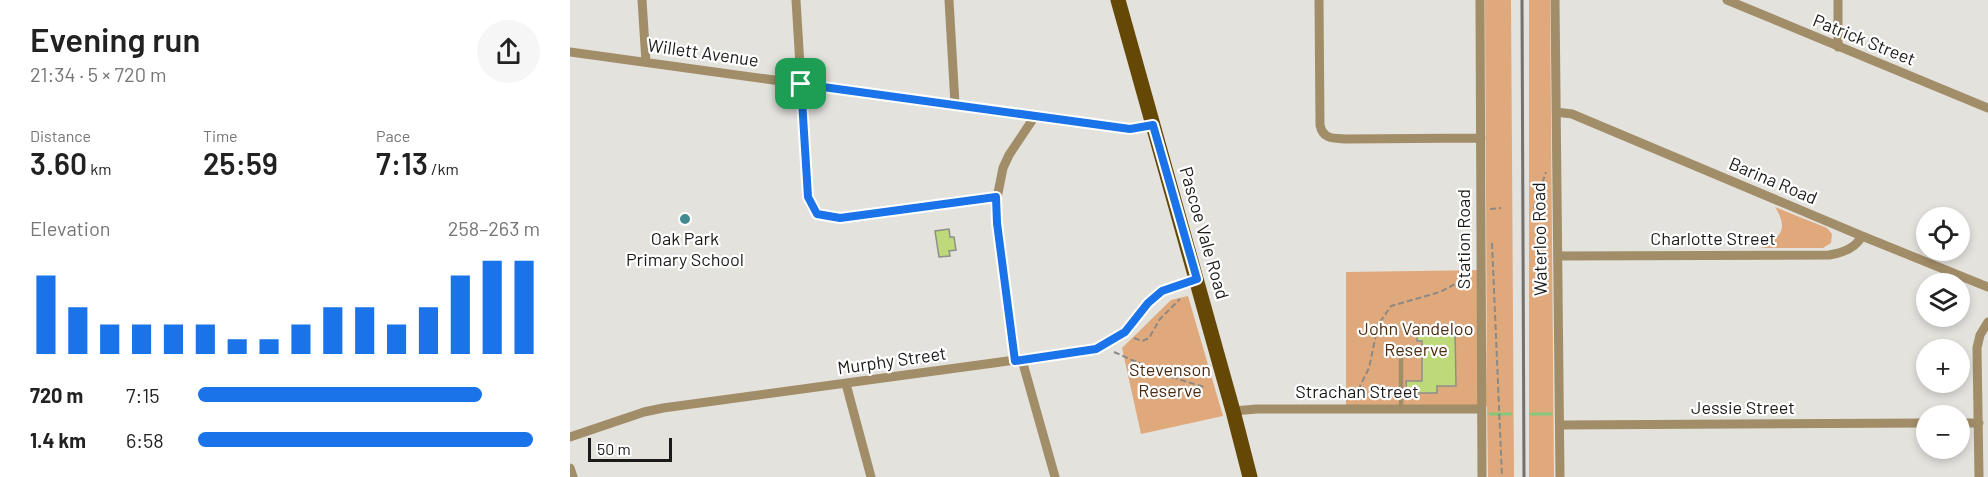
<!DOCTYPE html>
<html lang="en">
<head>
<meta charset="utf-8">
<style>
  :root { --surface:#fff; --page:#f6f6f6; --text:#222; --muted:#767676; --accent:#1a73e8 }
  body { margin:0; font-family:Barlow,sans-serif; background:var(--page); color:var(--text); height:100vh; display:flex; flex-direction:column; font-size:22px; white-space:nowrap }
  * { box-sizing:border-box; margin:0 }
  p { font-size:20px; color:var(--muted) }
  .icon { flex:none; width:33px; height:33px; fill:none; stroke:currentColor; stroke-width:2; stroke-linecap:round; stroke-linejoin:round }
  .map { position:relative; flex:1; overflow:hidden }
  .details { display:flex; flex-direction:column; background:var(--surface); width:570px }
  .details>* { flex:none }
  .fabs { position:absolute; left:1346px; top:207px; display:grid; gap:12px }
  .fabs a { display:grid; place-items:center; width:54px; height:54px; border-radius:50%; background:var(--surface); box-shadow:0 3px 9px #0003; font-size:30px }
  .scale { position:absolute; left:18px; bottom:15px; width:84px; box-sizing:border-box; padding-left:6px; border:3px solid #1a1a18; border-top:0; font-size:16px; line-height:21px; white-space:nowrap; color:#1a1a18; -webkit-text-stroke:4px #fff; paint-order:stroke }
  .pin { position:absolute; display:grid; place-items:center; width:51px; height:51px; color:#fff; margin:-26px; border-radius:12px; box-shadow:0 3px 9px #0006 }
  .round { display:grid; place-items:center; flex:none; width:63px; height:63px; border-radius:32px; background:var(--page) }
  .summary { display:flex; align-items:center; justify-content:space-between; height:102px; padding:0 30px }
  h1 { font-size:33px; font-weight:600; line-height:45px }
  .figures { display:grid; grid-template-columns:repeat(3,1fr); gap:9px; height:102px; padding:6px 30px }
  .figures div { display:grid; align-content:center }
  .figures b { font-size:30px; font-weight:600 }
  .figures small { font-size:16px; font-weight:400 }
  .figures p { font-size:16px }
  .chart { height:168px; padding:12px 30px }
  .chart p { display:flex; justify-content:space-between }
  .chart svg { width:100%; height:108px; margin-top:6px; stroke:var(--accent); stroke-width:6 }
  ul { padding:0 30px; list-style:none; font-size:20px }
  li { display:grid; grid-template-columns:96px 72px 1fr; align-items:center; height:45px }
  li i { height:15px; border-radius:8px; background:var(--accent) }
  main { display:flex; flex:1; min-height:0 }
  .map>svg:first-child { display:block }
  .green { fill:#e0a97c }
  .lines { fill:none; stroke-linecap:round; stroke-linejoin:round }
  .stream { stroke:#83c87d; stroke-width:3 }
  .building { fill:#bed979; stroke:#8d8f8a; stroke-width:1.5 }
  .path { stroke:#8a8986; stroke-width:2; stroke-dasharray:6 3; stroke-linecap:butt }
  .lane { stroke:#a28d69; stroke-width:4.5 }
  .street { stroke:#a28d69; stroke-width:9 }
  .primary { stroke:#664806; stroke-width:15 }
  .rail { stroke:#71716d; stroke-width:3 }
  .route-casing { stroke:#fff; stroke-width:12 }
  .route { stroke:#1a73e8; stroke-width:8 }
  .poi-dot { fill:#438a92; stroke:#fff; stroke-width:2 }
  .labels { text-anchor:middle; stroke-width:4.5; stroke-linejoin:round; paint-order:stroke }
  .street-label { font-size:18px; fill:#1a1a18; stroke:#fff }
  .poi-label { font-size:18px; fill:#1a1a18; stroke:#fff }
  .park-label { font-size:18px; fill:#4c2c10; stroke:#fff }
</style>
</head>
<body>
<main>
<section class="details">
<div class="summary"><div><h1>Evening run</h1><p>21:34 · 5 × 720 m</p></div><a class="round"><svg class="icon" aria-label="share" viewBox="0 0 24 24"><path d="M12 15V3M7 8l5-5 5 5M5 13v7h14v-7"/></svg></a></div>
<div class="figures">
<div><p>Distance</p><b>3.60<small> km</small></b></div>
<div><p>Time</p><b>25:59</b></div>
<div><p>Pace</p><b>7:13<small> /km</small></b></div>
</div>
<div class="chart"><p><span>Elevation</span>258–263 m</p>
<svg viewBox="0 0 160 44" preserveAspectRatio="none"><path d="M5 44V12M15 44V25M25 44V32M35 44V32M45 44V32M55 44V32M65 44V38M75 44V38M85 44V32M95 44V25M105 44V25M115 44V32M125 44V25M135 44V12M145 44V6M155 44V6"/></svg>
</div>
<ul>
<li><b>720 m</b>7:15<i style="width:83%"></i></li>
<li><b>1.4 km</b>6:58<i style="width:98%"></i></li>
</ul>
</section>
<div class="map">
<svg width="1418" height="477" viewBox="0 0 1418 477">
  <rect width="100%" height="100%" fill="#e3e2dd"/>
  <path class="green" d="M 915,0 L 941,0 L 944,477 L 918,477 L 917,406 L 776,409 L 776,272 L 915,270 L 917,389 Z
    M 959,0 L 980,0 L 984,477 L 959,477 Z
    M 1205,207 L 1257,228 L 1262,234 L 1261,243 L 1253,248 L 1191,248 C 1211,237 1219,229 1205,207 Z
    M 618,296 L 653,416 L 571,434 L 552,348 L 601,300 Z"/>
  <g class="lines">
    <path class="stream" d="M 920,414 L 941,414
      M 961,414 L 981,414"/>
  </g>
  <path class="building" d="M 379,229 L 380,237 L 384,237 L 386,250 L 379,251 L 380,256 L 369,257 L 365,231 Z
    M 847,329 L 885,329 L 886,386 L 867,386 L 867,393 L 837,393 L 836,381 L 852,381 L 852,341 L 847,341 Z"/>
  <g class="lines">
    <path class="path" d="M 964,208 L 976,172
      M 921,210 L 921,209 L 931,208
      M 922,243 L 932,477
      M 564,338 L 572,341 L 579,338 L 590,319 L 610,299
      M 544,352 L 598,376 L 634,387
      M 784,398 L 799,368 L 808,325 L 821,306 L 870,292 L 900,276"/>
    <path class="lane" d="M 831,408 L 831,358"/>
    <path class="street" d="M 72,0 L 76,62
      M 226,0 L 238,197 L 240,204 L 247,214 L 270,218 L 426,197
      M 379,0 L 385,104
      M 749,0 L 750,125 C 753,140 764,138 777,139 L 911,138
      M 910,0 L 912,477
      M 985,0 L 990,477
      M 1157,0 L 1418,108
      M 1268,0 L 1268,47
      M 0,52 L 560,129 L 583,125
      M 986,112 L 1002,114 L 1292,236 L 1418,287
      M 988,256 L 1259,255 C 1272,253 1285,249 1292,236
      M 452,360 L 485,477
      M 445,361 L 425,208 L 433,168 L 439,155 L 465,116
      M 276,384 L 301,477
      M 663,411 L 687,409 L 911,409
      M 1389,423 L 1409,423
      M 990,425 L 1356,423
      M 0,437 L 74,412 L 93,408 L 526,349 L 555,332 L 578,303 L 588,294 L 605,286 L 627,279
      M 0,468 L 3,477
      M 1409,477 L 1407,348 L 1410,335 L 1418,322"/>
    <path class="primary" d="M 548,0 L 663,411 L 680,477"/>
    <path class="rail" d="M 952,0 L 954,477"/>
  </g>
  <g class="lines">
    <g class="route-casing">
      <path id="route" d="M 231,84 L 560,129 L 583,125 L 627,279 L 592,291 L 578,303 L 555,332 L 526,349 L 445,361 L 427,223 L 426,197 L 270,218 L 247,214 L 238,197 Z"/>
    </g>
    <use href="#route" class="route"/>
  </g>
  <circle class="poi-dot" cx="115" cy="219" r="6"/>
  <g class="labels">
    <g class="street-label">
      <text transform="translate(1294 40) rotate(22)" y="6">Patrick Street</text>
      <text transform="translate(133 53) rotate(8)" y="6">Willett Avenue</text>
      <text transform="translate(1203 181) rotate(23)" y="6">Barina Road</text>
      <text transform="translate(634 233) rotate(74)" y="6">Pascoe Vale Road</text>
      <text transform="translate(894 239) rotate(-90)" y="6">Station Road</text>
      <text transform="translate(970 239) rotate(-91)" y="6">Waterloo Road</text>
      <text x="1143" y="245">Charlotte Street</text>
      <text transform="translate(322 361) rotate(-8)" y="6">Murphy Street</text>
      <text x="787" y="398">Strachan Street</text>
      <text x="1173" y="414">Jessie Street</text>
    </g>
    <g class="poi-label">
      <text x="115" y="245">Oak Park<tspan x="115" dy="21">Primary School</tspan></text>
    </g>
    <g class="park-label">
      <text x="846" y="335">John Vandeloo<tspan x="846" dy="21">Reserve</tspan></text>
      <text x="600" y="376">Stevenson<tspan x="600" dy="21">Reserve</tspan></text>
    </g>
  </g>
</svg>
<div class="fabs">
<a><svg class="icon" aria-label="locate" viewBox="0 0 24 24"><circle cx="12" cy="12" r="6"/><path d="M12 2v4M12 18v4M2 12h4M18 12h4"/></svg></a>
<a><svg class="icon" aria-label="layers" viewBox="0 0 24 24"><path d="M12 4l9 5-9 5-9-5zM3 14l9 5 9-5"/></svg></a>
<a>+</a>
<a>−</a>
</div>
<div class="scale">50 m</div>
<div class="pin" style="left:231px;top:84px;background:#1e9e55"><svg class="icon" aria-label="arrive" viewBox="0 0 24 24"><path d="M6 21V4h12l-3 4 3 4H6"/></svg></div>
</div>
</main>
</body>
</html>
